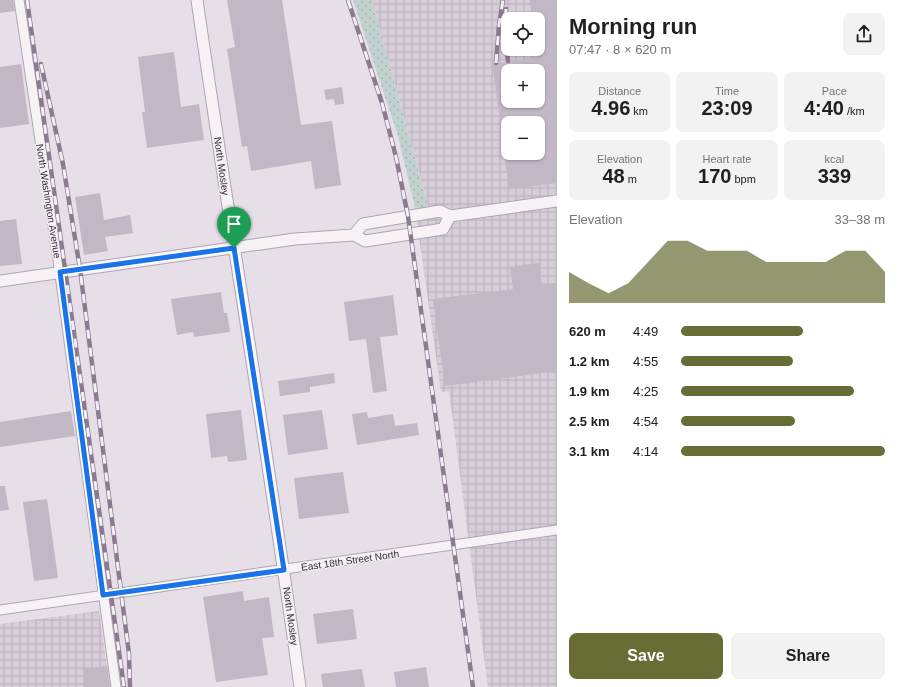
<!DOCTYPE html>
<html lang="en">
<head>
<meta charset="utf-8">
<style>
  :root { --surface:#fff; --page:#f2f2f2; --text:#202124; --muted:#757577; --accent:#686c35 }
  body { margin:0; font-family:Arial,sans-serif; background:var(--page); color:var(--text); height:100vh; display:flex; flex-direction:column; font-size:15px; white-space:nowrap }
  * { box-sizing:border-box; margin:0 }
  p { font-size:13px; color:var(--muted) }
  .icon { flex:none; width:22px; height:22px; fill:none; stroke:currentColor; stroke-width:2; stroke-linecap:round; stroke-linejoin:round }
  .map { position:relative; flex:1; overflow:hidden }
  .panel { display:flex; flex-direction:column; background:var(--surface); width:340px }
  .panel>* { flex:none }
  .controls { position:absolute; left:501px; top:12px; display:grid; gap:8px }
  .controls a { display:grid; place-items:center; width:44px; height:44px; border-radius:8px; background:var(--surface); box-shadow:0 1px 3px #0004; font-size:20px }
  .pin { position:absolute; display:grid; place-items:center; width:34px; height:34px; color:#fff; margin:-41px -17px; border-radius:50% 50% 50% 0; rotate:-45deg; box-shadow:0 0 4px #0007 }
  .pin .icon { rotate:45deg }
  .round { display:grid; place-items:center; flex:none; width:42px; height:42px; border-radius:8px; background:var(--page) }
  .headline { display:flex; align-items:center; justify-content:space-between; height:68px; padding:0 12px }
  h1 { font-size:22px; font-weight:700; line-height:30px }
  .stats { display:grid; grid-template-columns:repeat(3,1fr); gap:6px; height:68px; padding:4px 12px }
  .stats div { display:grid; align-content:center; border-radius:8px; background:var(--page); text-align:center }
  .stats b { font-size:20px; font-weight:700 }
  .stats small { font-size:11px; font-weight:400 }
  .stats p { font-size:11px }
  .chart { height:112px; padding:8px 12px }
  .chart p { display:flex; justify-content:space-between }
  .chart svg { width:100%; height:72px; margin-top:4px; fill:var(--accent); opacity:.7 }
  .primary-button { display:flex; gap:8px; margin-top:auto; padding:8px 12px }
  .primary-button a { flex:1; height:46px; border-radius:8px; background:var(--accent); color:#fff; font-size:16px; font-weight:700; line-height:46px; text-align:center }
  .primary-button a+a { background:var(--page); color:var(--text) }
  ul { padding:0 12px; list-style:none; font-size:13px }
  li { display:grid; grid-template-columns:64px 48px 1fr; align-items:center; height:30px }
  li i { height:10px; border-radius:5px; background:var(--accent) }
  main { display:flex; flex:1; min-height:0 }
  .map>svg:first-child { display:block }
  .industrial { fill:url(#industrial-grid); fill-rule:evenodd }
  .grass { fill:url(#grass-dots) }
  .building { fill:#c2b7c4; fill-rule:evenodd }
  .lines { fill:none; stroke-linecap:round; stroke-linejoin:round }
  .minor-casing { stroke:#afa5b2; stroke-width:11 }
  .tertiary-casing { stroke:#afa5b2; stroke-width:13 }
  .minor { stroke:#f6f2f6; stroke-width:9 }
  .tertiary { stroke:#f6f2f6; stroke-width:11 }
  .rail-casing { stroke:#8c7a90; stroke-width:4.5 }
  .rail { stroke:#f4eff5; stroke-width:3; stroke-dasharray:9; stroke-linecap:butt }
  .route-casing { stroke:#fff; stroke-width:8 }
  .route { stroke:#1a73e8; stroke-width:5 }
  .labels { text-anchor:middle; stroke-width:3; stroke-linejoin:round; paint-order:stroke }
  .street-label { font-size:10px; fill:#3b293e; stroke:#f4eff5 }
</style>
</head>
<body>
<main>
<div class="map">
<svg width="557" height="687" viewBox="0 0 557 687">
  <defs>
    <pattern id="industrial-grid" width="8" height="8" patternUnits="userSpaceOnUse"><rect width="8" height="8" fill="#d7cdd9"/><path d="M0 4h8M4 0v8" fill="none" stroke="#b9b0bb"/></pattern>
    <pattern id="grass-dots" width="8" height="8" patternUnits="userSpaceOnUse"><rect width="8" height="8" fill="#c1d1d0"/><path d="M2 2h.1M6 6h.1" fill="none" stroke="#a7b3b4" stroke-width="1.8" stroke-linecap="round"/></pattern>
  </defs>
  <rect width="100%" height="100%" fill="#e6dfe8"/>
  <path class="industrial" d="M 372,0 L 557,0 L 557,687 L 488,687 L 449,391 L 441,392 L 415,208 L 428,205 ZM 508,19 L 538,19 L 538,49 L 508,49 ZM 508,71 L 538,71 L 538,101 L 508,101 ZM 508,123 L 538,123 L 538,153 L 508,153 Z
    M 99,611 L 110,687 L 0,687 L 0,624 Z"/>
  <path class="grass" d="M 353,0 L 372,0 L 428,206 L 415,208 L 398,136 Z"/>
  <path class="building" d="M 0,0 L 13,0 L 15,11 L 0,13 Z
    M 227,0 L 282,0 L 301,125 L 332,121 L 341,185 L 315,189 L 311,161 L 251,171 L 247,146 L 242,147 L 227,49 L 235,47 Z
    M 530,0 L 557,0 L 557,183 L 509,189 L 504,153 L 538,153 L 538,123 L 508,123 L 508,140 L 503,140 L 492,64 L 537,57 L 536,49 L 538,49 L 538,19 L 532,19 ZM 508,71 L 538,71 L 538,101 L 508,101 Z
    M 174,52 L 181,107 L 199,104 L 204,140 L 147,148 L 142,112 L 145,112 L 138,57 Z
    M 21,64 L 29,124 L 0,128 L 0,67 Z
    M 342,87 L 344,104 L 335,105 L 334,99 L 326,100 L 324,90 Z
    M 100,193 L 104,220 L 130,215 L 133,233 L 105,237 L 108,251 L 84,255 L 75,197 Z
    M 16,219 L 22,264 L 0,266 L 0,221 Z
    M 539,263 L 542,285 L 557,283 L 557,371 L 445,386 L 433,299 L 513,289 L 510,267 Z
    M 221,292 L 224,313 L 227,313 L 230,332 L 194,337 L 193,332 L 177,335 L 171,299 Z
    M 393,295 L 398,335 L 380,337 L 387,391 L 373,393 L 366,339 L 349,341 L 344,302 Z
    M 334,373 L 335,383 L 310,387 L 310,392 L 280,396 L 278,381 Z
    M 241,410 L 247,460 L 228,462 L 227,456 L 211,458 L 206,414 Z
    M 322,410 L 328,449 L 288,455 L 283,415 Z
    M 71,411 L 75,436 L 0,447 L 0,422 Z
    M 367,412 L 368,418 L 393,414 L 395,426 L 417,423 L 419,435 L 357,445 L 352,414 Z
    M 343,472 L 349,513 L 299,519 L 294,478 Z
    M 0,486 L 5,486 L 9,510 L 0,511 Z
    M 47,499 L 58,578 L 34,581 L 23,502 Z
    M 243,591 L 244,601 L 269,597 L 274,637 L 262,638 L 268,675 L 216,682 L 203,597 Z
    M 353,609 L 357,639 L 317,644 L 313,614 Z
    M 107,666 L 110,687 L 85,687 L 83,669 Z
    M 426,667 L 429,687 L 396,687 L 394,672 Z
    M 362,669 L 365,687 L 323,687 L 321,674 Z"/>
  <g class="lines">
    <g class="minor-casing">
      <path id="minor" d="M 19,0 L 58,260 L 116,687
        M 0,610 L 557,530"/>
    </g>
    <g class="tertiary-casing">
      <path id="tertiary" d="M 197,0 C 230,229 269,458 300,687
        M 354,235 L 363,224 L 440,211 L 450,216 L 557,201
        M 0,281 L 295,239 L 354,235 L 365,241 L 443,229 L 450,216"/>
    </g>
    <use href="#minor" class="minor"/>
    <use href="#tertiary" class="tertiary"/>
    <g class="rail-casing">
      <path id="rail" d="M 27,0 L 124,687
        M 348,0 L 382,103 L 396,157 L 408,216 L 473,687
        M 506,9 L 505,32 L 508,61
        M 496,63 L 499,25 L 503,0
        M 41,64 L 63,164 L 80,269 L 129,654 L 130,687"/>
    </g>
    <use href="#rail" class="rail"/>
  </g>
  <g class="lines">
    <g class="route-casing">
      <path id="route" d="M 234,248 L 284,570 L 103,595 L 60,272 Z"/>
    </g>
    <use href="#route" class="route"/>
  </g>
  <g class="labels">
    <g class="street-label">
      <text transform="translate(222 166) rotate(82)" y="4">North Mosley</text>
      <text transform="translate(49 201) rotate(81)" y="4">North Washington Avenue</text>
      <text transform="translate(350 560) rotate(-8)" y="4">East 18th Street North</text>
      <text transform="translate(291 616) rotate(82)" y="4">North Mosley</text>
    </g>
  </g>
</svg>
<div class="controls">
<a><svg class="icon" aria-label="locate" viewBox="0 0 24 24"><circle cx="12" cy="12" r="6"/><path d="M12 2v4M12 18v4M2 12h4M18 12h4"/></svg></a>
<a>+</a>
<a>−</a>
</div>
<div class="pin" style="left:234px;top:248px;background:#1e9e55"><svg class="icon" aria-label="arrive" viewBox="0 0 24 24"><path d="M6 21V4h12l-3 4 3 4H6"/></svg></div>
</div>
<section class="panel">
<div class="headline"><div><h1>Morning run</h1><p>07:47 · 8 × 620 m</p></div><a class="round"><svg class="icon" aria-label="share" viewBox="0 0 24 24"><path d="M12 15V3M7 8l5-5 5 5M5 13v7h14v-7"/></svg></a></div>
<div class="stats">
<div><p>Distance</p><b>4.96<small> km</small></b></div>
<div><p>Time</p><b>23:09</b></div>
<div><p>Pace</p><b>4:40<small> /km</small></b></div>
</div>
<div class="stats">
<div><p>Elevation</p><b>48<small> m</small></b></div>
<div><p>Heart rate</p><b>170<small> bpm</small></b></div>
<div><p>kcal</p><b>339</b></div>
</div>
<div class="chart"><p><span>Elevation</span>33–38 m</p>
<svg viewBox="0 0 160 44" preserveAspectRatio="none"><path d="M0 44V25L10 32L20 38L30 32L40 19L50 6L60 6L70 12L80 12L90 12L100 19L110 19L120 19L130 19L140 12L150 12L160 25V44z"/></svg>
</div>
<ul>
<li><b>620 m</b>4:49<i style="width:60%"></i></li>
<li><b>1.2 km</b>4:55<i style="width:55%"></i></li>
<li><b>1.9 km</b>4:25<i style="width:85%"></i></li>
<li><b>2.5 km</b>4:54<i style="width:56%"></i></li>
<li><b>3.1 km</b>4:14<i style="width:100%"></i></li>
</ul>
<div class="primary-button"><a>Save</a><a>Share</a></div>
</section>
</main>
</body>
</html>
